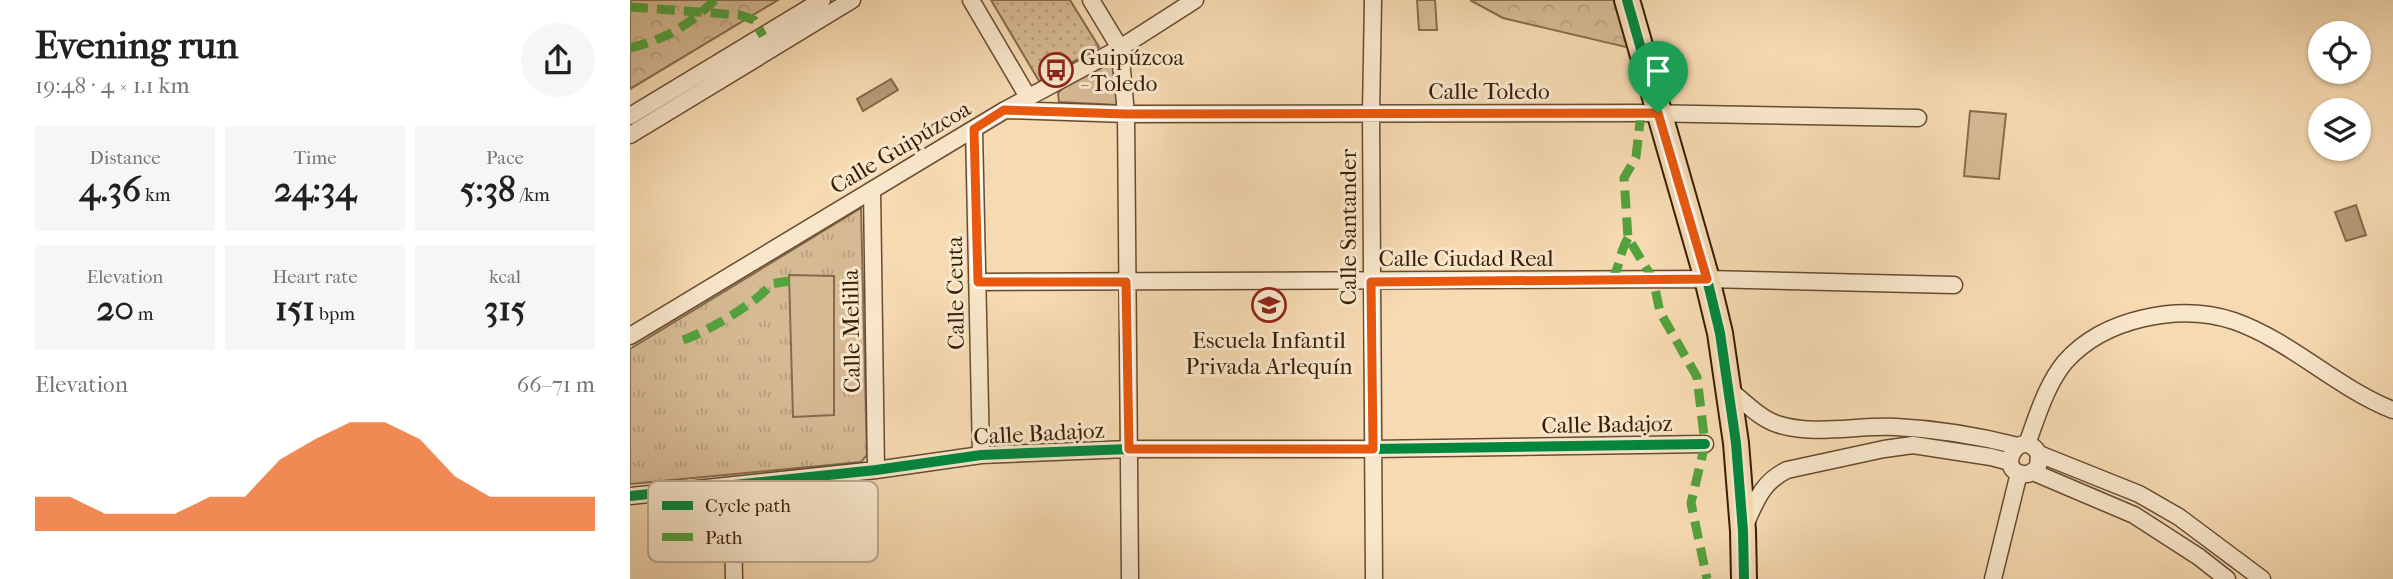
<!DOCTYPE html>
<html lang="en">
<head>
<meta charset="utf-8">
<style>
  :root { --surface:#fff; --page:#f6f6f6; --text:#202124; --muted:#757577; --accent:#ea580c }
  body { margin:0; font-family:"IM FELL French Canon",serif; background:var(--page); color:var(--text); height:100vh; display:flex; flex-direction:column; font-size:26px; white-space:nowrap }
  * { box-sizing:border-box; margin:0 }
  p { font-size:23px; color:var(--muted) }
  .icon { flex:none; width:38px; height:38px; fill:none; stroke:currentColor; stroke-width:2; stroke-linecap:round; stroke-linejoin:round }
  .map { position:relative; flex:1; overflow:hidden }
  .panel { display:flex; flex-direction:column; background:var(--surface); width:630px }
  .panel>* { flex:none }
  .tools { position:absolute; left:1678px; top:21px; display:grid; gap:14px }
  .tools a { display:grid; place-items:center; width:63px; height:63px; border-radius:50%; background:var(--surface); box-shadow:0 2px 5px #0004; font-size:35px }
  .pin { position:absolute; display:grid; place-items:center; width:60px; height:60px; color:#fff; margin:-72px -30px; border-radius:50% 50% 50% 0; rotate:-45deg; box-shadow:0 0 7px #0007 }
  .pin .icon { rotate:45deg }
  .round { display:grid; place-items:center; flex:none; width:74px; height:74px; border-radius:37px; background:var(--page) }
  .head { display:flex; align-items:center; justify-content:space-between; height:119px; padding:0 35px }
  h1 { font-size:38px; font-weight:800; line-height:52px }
  .stats { display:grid; grid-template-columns:repeat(3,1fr); gap:10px; height:119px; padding:7px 35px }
  .stats div { display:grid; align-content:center; border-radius:0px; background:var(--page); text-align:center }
  .stats b { font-size:35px; font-weight:800 }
  .stats small { font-size:19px; font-weight:400 }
  .stats p { font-size:19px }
  .chart { height:196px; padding:14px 35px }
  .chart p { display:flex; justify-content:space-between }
  .chart svg { width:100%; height:126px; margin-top:7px; fill:var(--accent); opacity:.7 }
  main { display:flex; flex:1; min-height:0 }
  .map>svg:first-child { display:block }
  .grass { fill:url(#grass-dots); stroke:#866c4c; stroke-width:2 }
  .forest { fill:url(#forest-crowns); stroke:#866c4c; stroke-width:2 }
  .park { fill:url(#park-tufts); stroke:#866c4c; stroke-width:2 }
  .garden { fill:#d6ba94; stroke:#866c4c; stroke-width:2 }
  .water { fill:#b59a77; stroke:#836849; stroke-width:2 }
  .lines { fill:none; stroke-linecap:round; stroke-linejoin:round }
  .minor-casing { stroke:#674c30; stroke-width:19 }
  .primary-casing { stroke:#371d05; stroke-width:28 }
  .minor { stroke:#f9e7cc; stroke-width:16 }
  .primary { stroke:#f6dab1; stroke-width:24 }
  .quiet { stroke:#53a23d; stroke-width:9; stroke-dasharray:18 9; stroke-linecap:butt }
  .cycleway-casing { stroke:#f9e7cc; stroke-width:15 }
  .cycleway { stroke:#00873e; stroke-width:10 }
  .route-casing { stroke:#fff; stroke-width:14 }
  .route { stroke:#ea580c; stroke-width:9 }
  .labels { text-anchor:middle; stroke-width:6; stroke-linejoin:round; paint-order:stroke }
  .poi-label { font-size:23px; fill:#371d05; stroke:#f9e7cc; text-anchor:start }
  .street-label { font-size:23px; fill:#371d05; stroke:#f9e7cc }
  .key { fill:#f9e7cc; stroke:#bfaa90; stroke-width:2 }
  .key-label { font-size:19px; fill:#371d05 }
</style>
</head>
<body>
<main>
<section class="panel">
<div class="head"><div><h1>Evening run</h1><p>19:48 · 4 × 1.1 km</p></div><a class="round"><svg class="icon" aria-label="share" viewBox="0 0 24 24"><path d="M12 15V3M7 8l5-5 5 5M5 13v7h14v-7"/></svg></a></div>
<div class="stats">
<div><p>Distance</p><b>4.36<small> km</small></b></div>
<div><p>Time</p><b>24:34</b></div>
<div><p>Pace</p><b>5:38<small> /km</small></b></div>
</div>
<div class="stats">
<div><p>Elevation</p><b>20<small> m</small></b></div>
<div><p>Heart rate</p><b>151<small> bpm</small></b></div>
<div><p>kcal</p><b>315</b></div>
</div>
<div class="chart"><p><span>Elevation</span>66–71 m</p>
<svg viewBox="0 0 160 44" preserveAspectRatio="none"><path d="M0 44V32L10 32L20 38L30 38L40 38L50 32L60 32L70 19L80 12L90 6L100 6L110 12L120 25L130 32L140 32L150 32L160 32V44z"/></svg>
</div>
</section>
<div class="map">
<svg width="1763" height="579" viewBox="0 0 1763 579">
  <defs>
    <pattern id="grass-dots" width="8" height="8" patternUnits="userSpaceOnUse" patternTransform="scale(1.75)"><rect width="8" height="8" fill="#d6ba94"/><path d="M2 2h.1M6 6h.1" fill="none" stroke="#b89f7e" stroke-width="1.8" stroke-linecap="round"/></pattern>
    <pattern id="forest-crowns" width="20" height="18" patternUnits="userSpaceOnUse" patternTransform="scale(1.75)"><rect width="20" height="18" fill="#d6ba94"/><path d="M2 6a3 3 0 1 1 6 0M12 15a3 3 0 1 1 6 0" fill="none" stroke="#b89f7e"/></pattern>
    <pattern id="park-tufts" width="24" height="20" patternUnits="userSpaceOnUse" patternTransform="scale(1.75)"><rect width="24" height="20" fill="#d6ba94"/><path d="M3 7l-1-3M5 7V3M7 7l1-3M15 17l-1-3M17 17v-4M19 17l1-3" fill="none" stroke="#b89f7e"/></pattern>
  </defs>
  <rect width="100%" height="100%" fill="#f6dab1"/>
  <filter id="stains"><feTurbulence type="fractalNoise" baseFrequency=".00286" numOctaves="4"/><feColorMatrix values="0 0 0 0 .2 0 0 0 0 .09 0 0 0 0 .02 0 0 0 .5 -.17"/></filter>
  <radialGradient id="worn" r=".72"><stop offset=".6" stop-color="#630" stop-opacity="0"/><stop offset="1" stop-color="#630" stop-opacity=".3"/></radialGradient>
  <path class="grass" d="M 361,0 L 440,0 L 469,47 L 409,81 Z"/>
  <path class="forest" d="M 0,0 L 148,0 L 0,89 Z
    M 840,0 L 986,0 L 1000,48 L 873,18 Z"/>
  <path class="park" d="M 231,208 L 237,455 L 231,462 L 0,484 L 0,349 Z"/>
  <path class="garden" d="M 787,0 L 805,0 L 807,30 L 789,30 Z
    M 482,62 L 487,105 L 429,102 L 428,93 L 433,88 Z
    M 1340,111 L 1376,114 L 1369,179 L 1334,176 Z
    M 159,275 L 204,276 L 204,415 L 163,417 Z"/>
  <path class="water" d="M 261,79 L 268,90 L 233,111 L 227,99 Z
    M 1726,205 L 1736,235 L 1716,241 L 1705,212 Z"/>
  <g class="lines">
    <g class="minor-casing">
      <path id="minor" d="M 341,0 L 398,97
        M 461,0 L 490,48 L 496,114 L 500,579
        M 743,0 L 741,114 L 744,579
        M 375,110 L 496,114 L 1011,113 L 1288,118
        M 0,116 L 192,0
        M 344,129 L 351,455
        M 0,135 L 222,0
        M 242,190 L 246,470
        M 347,282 L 1077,279 L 1324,285
        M 0,336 L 375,110 L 490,48 L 565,0
        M 1099,390 C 1114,401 1129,418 1147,424 C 1184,436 1227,425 1266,427 C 1306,429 1349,436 1388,446
        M 1397,444 C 1407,417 1416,385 1435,362 C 1474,318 1549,303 1604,321 C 1661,341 1707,388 1763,410
        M 1409,454 L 1408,467 C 1403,472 1399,475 1393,474 C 1364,470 1391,424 1409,454 L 1509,494 L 1549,517 L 1632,579
        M 1403,472 L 1504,515 L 1569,557 L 1597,579
        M 102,485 L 104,579
        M 0,496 L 246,470 L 351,455 L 499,449 L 742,449 L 1075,444
        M 1115,525 C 1126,501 1132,482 1157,470 L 1254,449 L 1283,445 L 1361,457 L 1380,462
        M 1363,579 L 1389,473"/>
    </g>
    <g class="primary-casing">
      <path id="primary" d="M 997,0 L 1077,279 L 1090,333 L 1106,443 L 1113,531 L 1114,579"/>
    </g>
    <use href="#minor" class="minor"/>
    <use href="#primary" class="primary"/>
    <path class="quiet" d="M 0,7 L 110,15 L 124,20 L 133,36
      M 0,48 C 38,38 56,27 85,0
      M 1011,113 L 1006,157 L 994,178 L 998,238 L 1023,279 L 1030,312 L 1067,377 L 1075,444 L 1061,503 L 1077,579
      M 982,280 C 990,266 990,251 998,238
      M 53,340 C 74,333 129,302 141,284 L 159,281"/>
    <g class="cycleway-casing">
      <path id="cycleway" d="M 997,0 L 1077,279 L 1090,333 L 1106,443 L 1113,531 L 1114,579
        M 0,496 L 246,470 L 351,455 L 499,449 L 742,449 L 1075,444"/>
    </g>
    <use href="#cycleway" class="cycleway"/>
  </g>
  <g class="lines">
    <g class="route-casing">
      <path id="route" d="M 374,110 L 496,114 L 1028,113 L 1077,279 L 741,282 L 743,449 L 499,449 L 496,282 L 348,282 L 344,129 Z"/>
    </g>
    <use href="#route" class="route"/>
  </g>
  <defs>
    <g id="bus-ring" transform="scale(1.75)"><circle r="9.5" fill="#f9e7cc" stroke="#8f2418" stroke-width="1.5"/><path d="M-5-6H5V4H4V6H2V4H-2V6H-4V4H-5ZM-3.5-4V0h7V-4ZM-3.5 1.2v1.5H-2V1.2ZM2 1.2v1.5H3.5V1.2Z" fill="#8f2418"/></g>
    <g id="school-ring" transform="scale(1.75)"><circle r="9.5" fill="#f9e7cc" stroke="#8f2418" stroke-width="1.5"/><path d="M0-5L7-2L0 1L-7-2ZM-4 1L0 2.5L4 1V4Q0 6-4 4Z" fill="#8f2418"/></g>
  </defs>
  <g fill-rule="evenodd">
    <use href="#bus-ring" x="426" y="70"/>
    <use href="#school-ring" x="639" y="305"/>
  </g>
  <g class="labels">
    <g class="poi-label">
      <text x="450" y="65">Guipúzcoa<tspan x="450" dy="26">- Toledo</tspan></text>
      <text x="639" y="348" text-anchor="middle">Escuela Infantil<tspan x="639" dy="26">Privada Arlequín</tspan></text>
    </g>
    <g class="street-label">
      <text x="859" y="99">Calle Toledo</text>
      <text transform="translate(270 147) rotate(-31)" y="8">Calle Guipúzcoa</text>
      <text transform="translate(718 227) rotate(-90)" y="8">Calle Santander</text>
      <text x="836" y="266">Calle Ciudad Real</text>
      <text transform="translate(325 293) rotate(-91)" y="8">Calle Ceuta</text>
      <text transform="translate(221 331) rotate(-91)" y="8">Calle Melilla</text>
      <text transform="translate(977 424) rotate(-1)" y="8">Calle Badajoz</text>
      <text transform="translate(409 433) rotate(-3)" y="8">Calle Badajoz</text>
    </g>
  </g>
  <rect x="18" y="481" width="230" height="81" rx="10" class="key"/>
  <rect x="32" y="501" width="31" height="9" fill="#00873e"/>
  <rect x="32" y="533" width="31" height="8" fill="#53a23d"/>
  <g class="key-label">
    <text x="75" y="512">Cycle path</text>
    <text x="75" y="544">Path</text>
  </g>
  <rect width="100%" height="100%" filter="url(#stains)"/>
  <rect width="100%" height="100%" fill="url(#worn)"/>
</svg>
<div class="tools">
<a><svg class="icon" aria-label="locate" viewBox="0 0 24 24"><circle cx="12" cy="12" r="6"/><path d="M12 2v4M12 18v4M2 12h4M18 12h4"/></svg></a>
<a><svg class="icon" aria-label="layers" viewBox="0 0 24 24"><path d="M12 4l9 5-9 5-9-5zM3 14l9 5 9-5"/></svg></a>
</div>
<div class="pin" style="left:1028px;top:113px;background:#1e9e55"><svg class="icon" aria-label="arrive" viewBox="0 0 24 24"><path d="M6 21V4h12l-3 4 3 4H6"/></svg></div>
</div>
</main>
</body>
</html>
